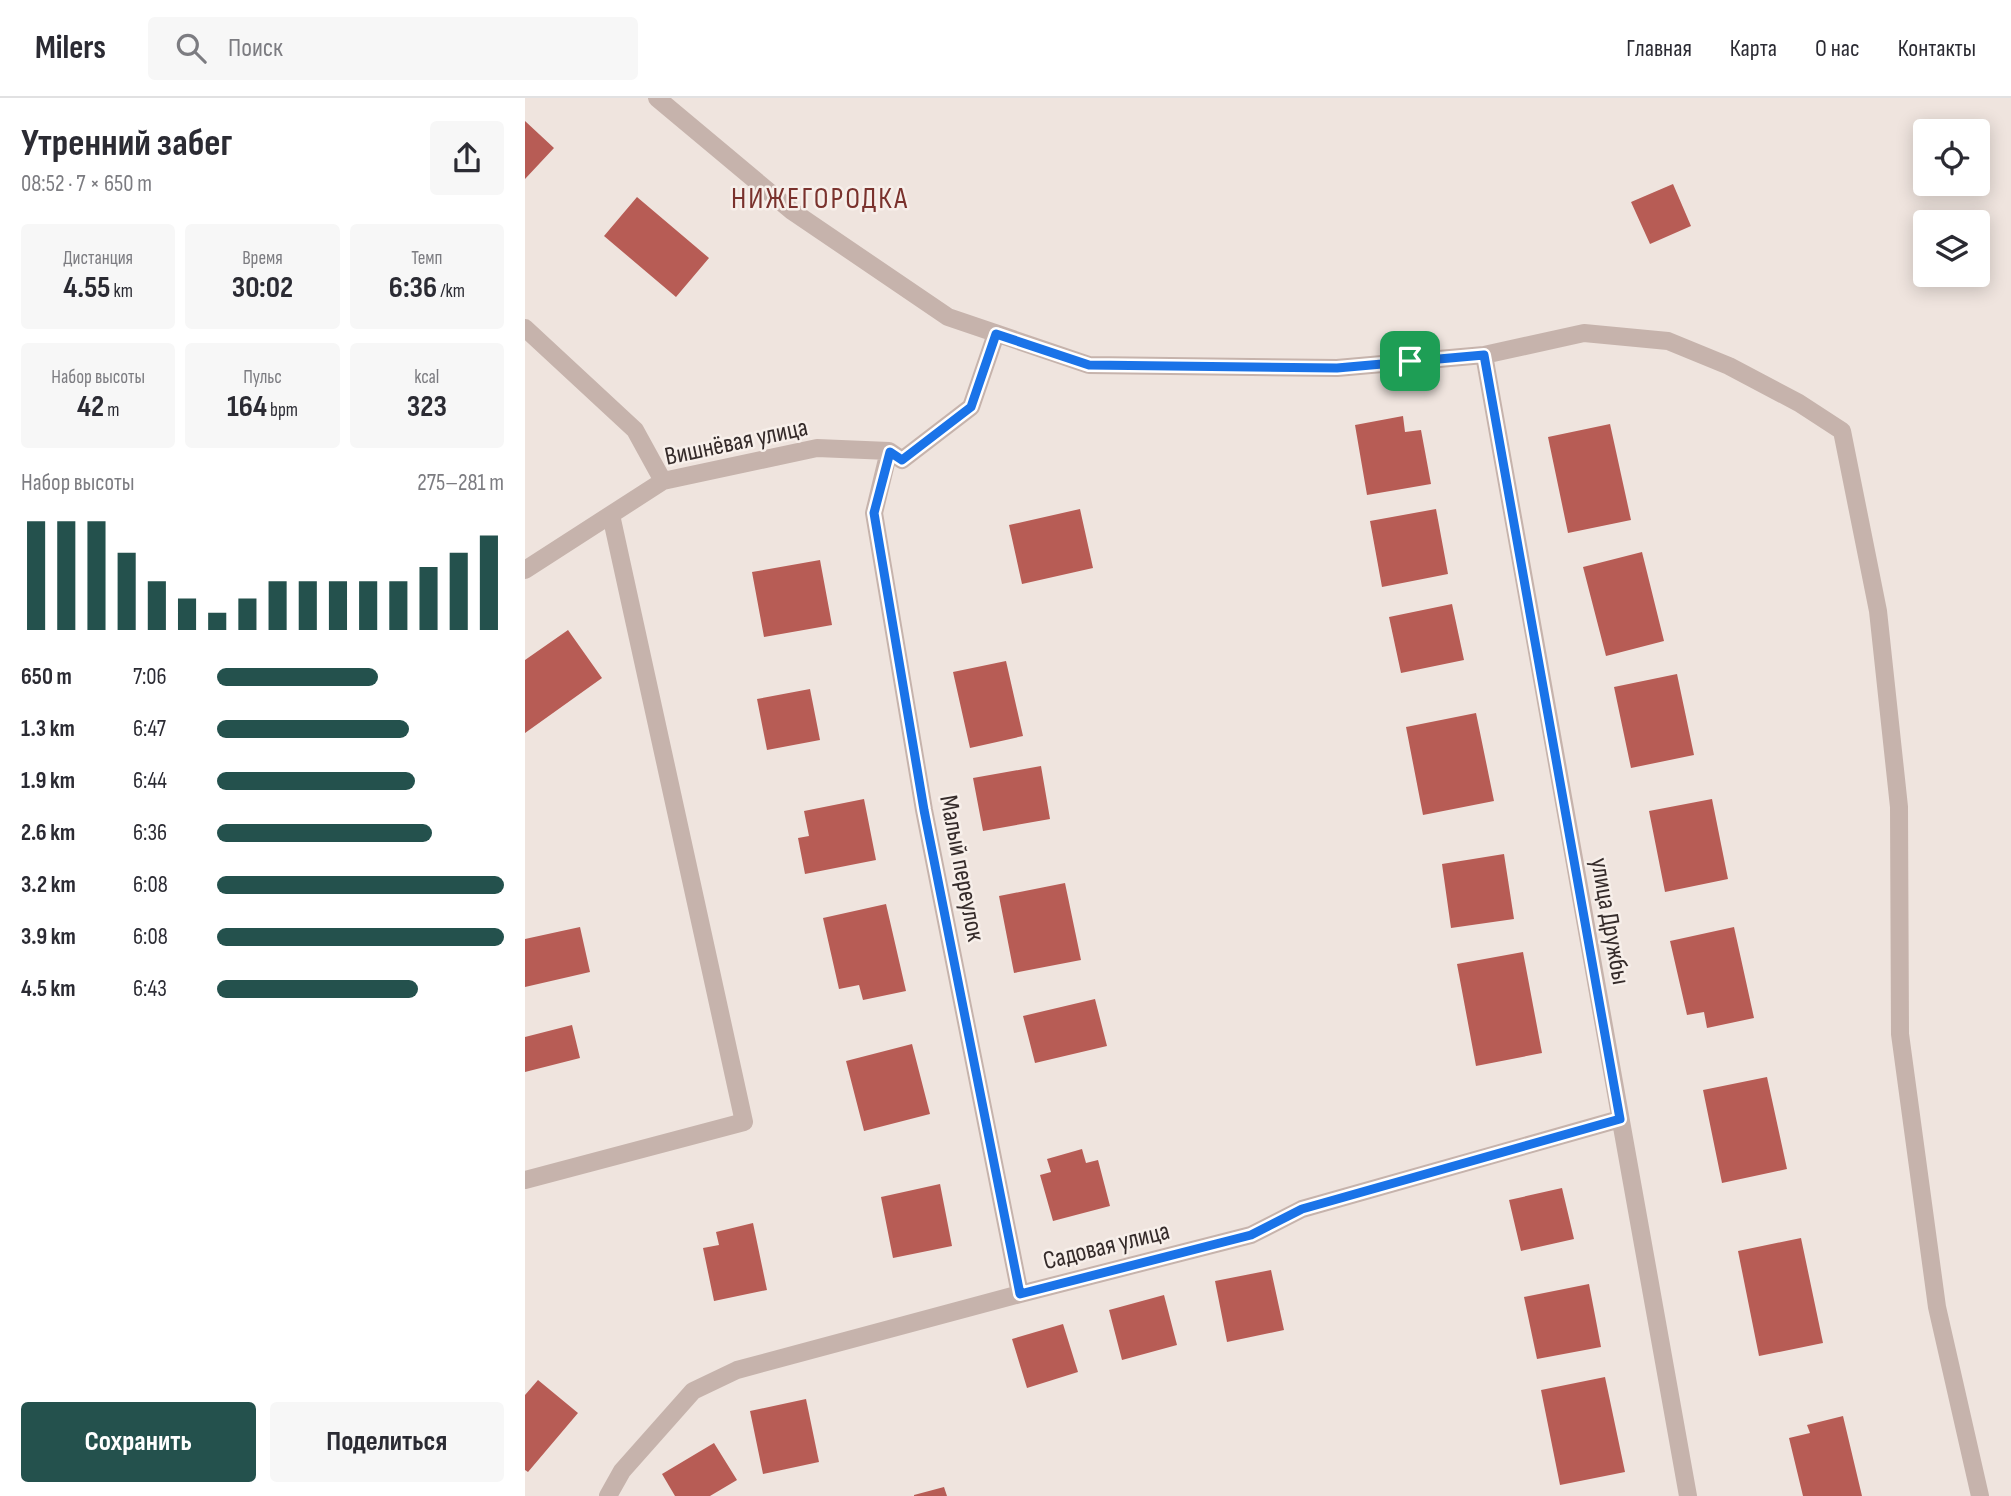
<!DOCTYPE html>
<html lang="ru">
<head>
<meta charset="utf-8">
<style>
  :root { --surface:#fff; --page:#f7f7f7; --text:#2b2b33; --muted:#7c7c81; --line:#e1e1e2; --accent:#24514d }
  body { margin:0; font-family:"Sofia Sans Condensed",sans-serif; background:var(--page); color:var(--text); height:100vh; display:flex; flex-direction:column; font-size:26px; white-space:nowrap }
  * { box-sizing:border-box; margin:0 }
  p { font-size:23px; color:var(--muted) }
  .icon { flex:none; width:38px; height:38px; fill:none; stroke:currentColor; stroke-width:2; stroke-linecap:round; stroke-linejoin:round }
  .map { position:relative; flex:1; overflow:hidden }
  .details { display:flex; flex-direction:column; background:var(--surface); width:525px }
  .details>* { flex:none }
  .controls { position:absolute; left:1388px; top:21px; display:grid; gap:14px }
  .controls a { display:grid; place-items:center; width:77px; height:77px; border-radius:7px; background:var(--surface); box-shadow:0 4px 18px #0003; font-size:35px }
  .pin { position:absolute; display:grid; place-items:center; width:60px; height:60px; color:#fff; margin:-30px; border-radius:14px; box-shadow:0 4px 10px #0006 }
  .round { display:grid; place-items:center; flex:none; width:74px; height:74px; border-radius:7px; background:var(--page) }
  .head { display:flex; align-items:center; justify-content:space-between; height:119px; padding:0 21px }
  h1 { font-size:38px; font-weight:700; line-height:52px }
  .metrics { display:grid; grid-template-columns:repeat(3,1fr); gap:10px; height:119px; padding:7px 21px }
  .metrics div { display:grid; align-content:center; border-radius:7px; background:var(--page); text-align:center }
  .metrics b { font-size:30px; font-weight:700 }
  .metrics small { font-size:19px; font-weight:400 }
  .metrics p { font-size:19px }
  .chart { height:196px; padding:14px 21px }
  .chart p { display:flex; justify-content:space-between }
  .chart svg { width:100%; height:126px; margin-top:7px; stroke:var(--accent); stroke-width:6 }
  .button { display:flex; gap:14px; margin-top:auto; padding:14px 21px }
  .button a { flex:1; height:80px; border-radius:7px; background:var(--accent); color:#fff; font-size:28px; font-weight:700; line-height:80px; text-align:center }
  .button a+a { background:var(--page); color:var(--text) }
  ul { padding:0 21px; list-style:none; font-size:23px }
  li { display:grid; grid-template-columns:112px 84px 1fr; align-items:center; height:52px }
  li i { height:18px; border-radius:9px; background:var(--accent) }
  header { display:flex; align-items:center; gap:42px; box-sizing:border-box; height:98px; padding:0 35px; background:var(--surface); border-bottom:2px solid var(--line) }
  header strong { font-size:33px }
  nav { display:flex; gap:38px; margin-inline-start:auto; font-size:24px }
  .search { width:490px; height:63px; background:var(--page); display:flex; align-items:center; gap:18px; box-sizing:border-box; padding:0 24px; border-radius:7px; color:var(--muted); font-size:26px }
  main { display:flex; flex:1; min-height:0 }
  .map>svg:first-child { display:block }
  .building { fill:#b75c55 }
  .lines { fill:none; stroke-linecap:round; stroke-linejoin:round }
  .minor { stroke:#c6b3ac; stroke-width:18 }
  .route-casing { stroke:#fff; stroke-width:14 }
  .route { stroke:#1a73e8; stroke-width:9 }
  .labels { text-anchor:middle; stroke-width:5; stroke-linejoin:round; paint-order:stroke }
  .street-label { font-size:26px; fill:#352b2a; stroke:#f7efea }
  .quarter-label { font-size:30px; letter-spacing:2px; fill:#7a322d; stroke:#f7efea }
</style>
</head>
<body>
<header>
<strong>Milers</strong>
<div class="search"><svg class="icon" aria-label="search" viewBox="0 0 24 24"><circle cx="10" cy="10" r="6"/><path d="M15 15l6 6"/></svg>Поиск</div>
<nav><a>Главная</a><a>Карта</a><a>О нас</a><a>Контакты</a></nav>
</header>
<main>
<section class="details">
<div class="head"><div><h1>Утренний забег</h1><p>08:52 · 7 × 650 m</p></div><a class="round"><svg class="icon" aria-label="share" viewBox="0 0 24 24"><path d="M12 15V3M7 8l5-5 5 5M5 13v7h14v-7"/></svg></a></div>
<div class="metrics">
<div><p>Дистанция</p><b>4.55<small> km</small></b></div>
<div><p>Время</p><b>30:02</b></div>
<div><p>Темп</p><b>6:36<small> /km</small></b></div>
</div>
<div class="metrics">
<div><p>Набор высоты</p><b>42<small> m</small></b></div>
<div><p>Пульс</p><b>164<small> bpm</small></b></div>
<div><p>kcal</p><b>323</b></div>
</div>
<div class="chart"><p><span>Набор высоты</span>275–281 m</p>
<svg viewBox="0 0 160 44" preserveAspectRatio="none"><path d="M5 44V6M15 44V6M25 44V6M35 44V17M45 44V27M55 44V33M65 44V38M75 44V33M85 44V27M95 44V27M105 44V27M115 44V27M125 44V27M135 44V22M145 44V17M155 44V11"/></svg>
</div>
<ul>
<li><b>650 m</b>7:06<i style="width:56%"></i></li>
<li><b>1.3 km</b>6:47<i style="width:67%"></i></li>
<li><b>1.9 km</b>6:44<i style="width:69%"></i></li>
<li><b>2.6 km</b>6:36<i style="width:75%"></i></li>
<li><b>3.2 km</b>6:08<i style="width:100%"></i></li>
<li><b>3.9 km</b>6:08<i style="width:100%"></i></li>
<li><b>4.5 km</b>6:43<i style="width:70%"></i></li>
</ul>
<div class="button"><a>Сохранить</a><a>Поделиться</a></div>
</section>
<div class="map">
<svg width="1486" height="1398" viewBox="0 0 1486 1398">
  <rect width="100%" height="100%" fill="#efe4de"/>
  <path class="building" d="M 0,23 L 29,50 L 0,81 Z
    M 1148,86 L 1166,128 L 1125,146 L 1106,104 Z
    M 112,99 L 184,160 L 151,199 L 79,138 Z
    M 878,318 L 880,334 L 896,332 L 906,386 L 842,397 L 830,327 Z
    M 1085,326 L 1106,422 L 1043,435 L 1023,339 Z
    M 555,411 L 568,470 L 497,486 L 484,427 Z
    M 911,411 L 923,476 L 857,489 L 845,423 Z
    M 1117,454 L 1139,543 L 1081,558 L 1058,469 Z
    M 295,462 L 307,527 L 239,539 L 227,474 Z
    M 927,506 L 939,562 L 876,575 L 864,519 Z
    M 43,532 L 77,580 L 0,635 L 0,562 Z
    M 481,563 L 498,638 L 445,650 L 428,574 Z
    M 1152,576 L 1169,657 L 1106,670 L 1089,589 Z
    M 285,591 L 295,642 L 242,652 L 232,601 Z
    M 951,615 L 969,703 L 898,717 L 881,629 Z
    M 516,668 L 525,721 L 458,733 L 448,680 Z
    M 339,701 L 351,762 L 280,776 L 273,740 L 284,738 L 279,713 Z
    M 1187,701 L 1203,781 L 1140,794 L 1124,713 Z
    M 979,756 L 989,821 L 926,830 L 917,766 Z
    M 540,785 L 556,862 L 489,875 L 474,798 Z
    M 361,806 L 381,893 L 338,902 L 334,887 L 314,891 L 298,820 Z
    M 55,829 L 65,874 L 0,889 L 0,841 Z
    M 1209,829 L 1229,920 L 1182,930 L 1179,914 L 1162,917 L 1145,843 Z
    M 998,854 L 1017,955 L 951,968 L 932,866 Z
    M 570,901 L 582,948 L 510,965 L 498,918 Z
    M 47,927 L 55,960 L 0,974 L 0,939 Z
    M 387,946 L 405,1016 L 339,1033 L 321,963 Z
    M 1242,979 L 1262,1071 L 1197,1085 L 1178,992 Z
    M 557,1051 L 561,1065 L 573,1062 L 585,1108 L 528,1123 L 515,1077 L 526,1074 L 522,1061 Z
    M 415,1086 L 427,1148 L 368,1160 L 356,1099 Z
    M 1037,1090 L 1049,1141 L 996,1153 L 984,1102 Z
    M 228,1125 L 242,1192 L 189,1203 L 178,1150 L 194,1147 L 191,1134 Z
    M 1276,1140 L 1298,1245 L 1234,1258 L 1213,1153 Z
    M 746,1172 L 759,1232 L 702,1244 L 690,1183 Z
    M 1064,1186 L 1076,1249 L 1012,1261 L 999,1199 Z
    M 639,1197 L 652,1247 L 597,1262 L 584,1212 Z
    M 538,1226 L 553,1274 L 502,1290 L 487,1241 Z
    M 1080,1279 L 1100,1374 L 1035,1387 L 1016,1292 Z
    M 13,1282 L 53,1315 L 3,1374 L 0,1372 L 0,1297 Z
    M 281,1301 L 294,1364 L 238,1376 L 225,1313 Z
    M 1318,1318 L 1337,1398 L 1278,1398 L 1264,1340 L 1285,1335 L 1282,1327 Z
    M 189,1345 L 212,1382 L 185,1398 L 150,1398 L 137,1376 Z
    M 419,1389 L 422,1398 L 389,1398 L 389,1397 Z"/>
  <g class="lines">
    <path class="minor" d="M 132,0 L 267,113 L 423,219 L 564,267 L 812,270 L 959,257 L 1059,235 L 1143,243 L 1204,268 L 1274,305 L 1317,333 L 1353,513 L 1374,709 L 1375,936 L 1412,1209 L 1455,1398
      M 0,230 L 110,332 L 138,383
      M 959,257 L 1163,1398
      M 364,353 L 349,415 L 399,712 L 495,1196
      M 0,472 L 138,383 L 292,350 L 364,353 L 377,362 L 446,309 L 471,236
      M 0,1082 L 219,1024 L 86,417
      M 83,1398 L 97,1373 L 168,1293 L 212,1272 L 495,1196 L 726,1137 L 777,1111 L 1095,1021"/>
  </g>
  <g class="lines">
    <g class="route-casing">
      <path id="route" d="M 471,236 L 564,267 L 812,270 L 959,257 L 1095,1021 L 777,1111 L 726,1137 L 495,1196 L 399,712 L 349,415 L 365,354 L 377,362 L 446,309 Z"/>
    </g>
    <use href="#route" class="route"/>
  </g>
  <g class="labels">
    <g class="street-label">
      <text transform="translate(211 343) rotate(-12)" y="9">Вишнёвая улица</text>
      <text transform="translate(438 770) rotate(79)" y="9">Малый переулок</text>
      <text transform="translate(1086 823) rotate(80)" y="9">улица Дружбы</text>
      <text transform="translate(581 1147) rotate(-14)" y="9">Садовая улица</text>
    </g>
    <g class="quarter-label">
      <text x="295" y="110">НИЖЕГОРОДКА</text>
    </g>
  </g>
</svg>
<div class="controls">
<a><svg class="icon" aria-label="locate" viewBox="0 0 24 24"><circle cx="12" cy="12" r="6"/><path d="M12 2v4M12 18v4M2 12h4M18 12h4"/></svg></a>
<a><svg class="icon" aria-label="layers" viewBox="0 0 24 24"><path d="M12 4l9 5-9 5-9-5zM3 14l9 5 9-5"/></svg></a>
</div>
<div class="pin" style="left:885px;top:263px;background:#1e9e55"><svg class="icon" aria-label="arrive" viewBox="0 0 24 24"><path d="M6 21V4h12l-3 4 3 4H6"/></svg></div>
</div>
</main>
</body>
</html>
